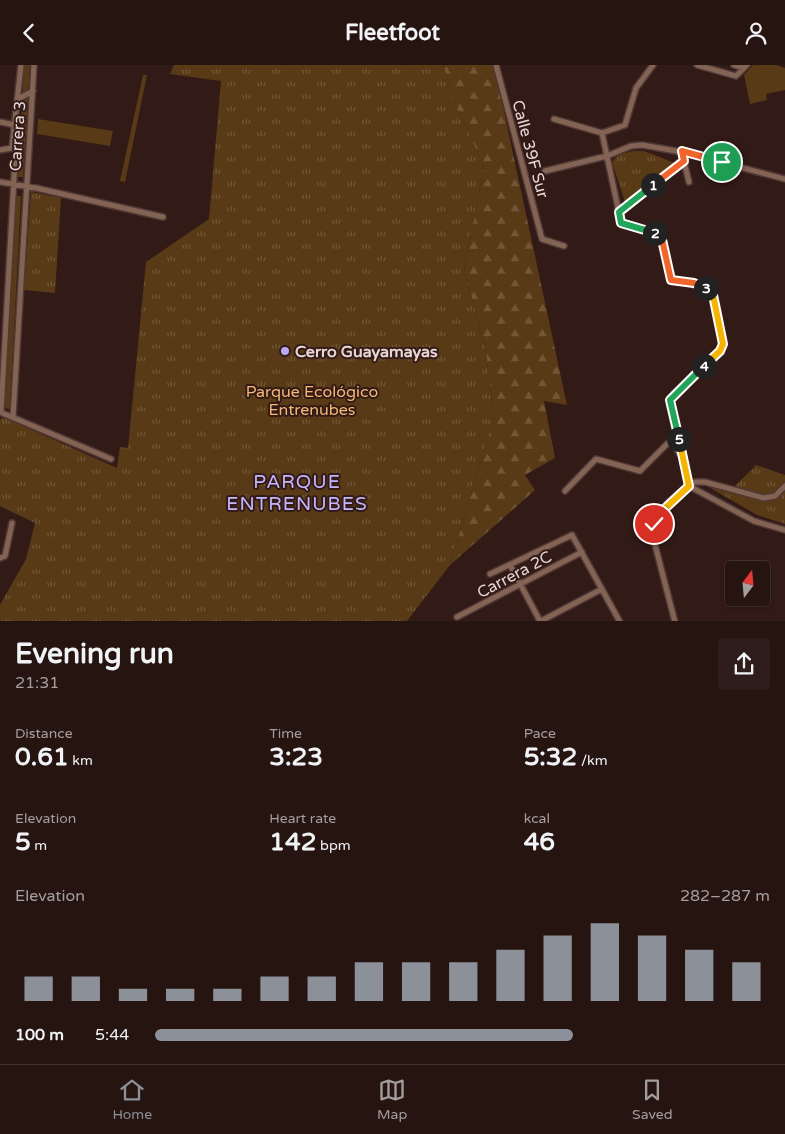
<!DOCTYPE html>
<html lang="en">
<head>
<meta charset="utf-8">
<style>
  :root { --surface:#261411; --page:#2e1d1a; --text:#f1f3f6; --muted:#a49e9f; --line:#423331; --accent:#8c9099 }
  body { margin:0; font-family:"Varela Round",sans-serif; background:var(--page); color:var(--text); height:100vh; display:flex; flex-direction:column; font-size:19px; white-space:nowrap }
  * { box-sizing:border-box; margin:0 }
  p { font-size:16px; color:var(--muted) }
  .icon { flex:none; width:28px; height:28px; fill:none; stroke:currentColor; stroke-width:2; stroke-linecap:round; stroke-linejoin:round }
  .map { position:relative; height:556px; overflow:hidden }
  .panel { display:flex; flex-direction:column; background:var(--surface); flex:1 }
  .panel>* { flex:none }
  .needle { width:32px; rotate:16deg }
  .tools { position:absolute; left:725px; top:496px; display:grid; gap:10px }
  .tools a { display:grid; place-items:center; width:45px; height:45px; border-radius:5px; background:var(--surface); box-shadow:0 1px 4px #0004,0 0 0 1px var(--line); font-size:25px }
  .pin { position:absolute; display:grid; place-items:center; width:42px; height:42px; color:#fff; margin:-21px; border:2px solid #fff; border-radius:50%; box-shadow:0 1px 5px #0007 }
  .km { position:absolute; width:25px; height:25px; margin:-12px; border-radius:50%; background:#222; color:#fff; font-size:14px; line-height:25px; text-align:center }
  .round { display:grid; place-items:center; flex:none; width:52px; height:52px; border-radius:5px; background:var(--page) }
  .headline { display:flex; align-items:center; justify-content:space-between; height:85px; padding:0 15px }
  h1 { font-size:28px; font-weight:700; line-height:38px }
  .metrics { display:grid; grid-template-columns:repeat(3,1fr); gap:8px; height:85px; padding:5px 15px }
  .metrics div { display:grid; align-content:center }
  .metrics b { font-size:25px; font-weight:700 }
  .metrics small { font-size:14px; font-weight:400 }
  .metrics p { font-size:14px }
  .chart { height:140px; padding:10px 15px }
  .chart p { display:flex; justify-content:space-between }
  .chart svg { width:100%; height:90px; margin-top:5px; stroke:var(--accent); stroke-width:6 }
  ul { padding:0 15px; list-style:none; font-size:16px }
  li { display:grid; grid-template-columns:80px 60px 1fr; align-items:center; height:38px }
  li i { height:12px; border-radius:6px; background:var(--accent) }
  header { display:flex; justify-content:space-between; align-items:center; height:65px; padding:0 15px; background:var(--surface); font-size:22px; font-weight:700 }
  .dock { display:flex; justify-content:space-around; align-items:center; height:70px; border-top:1px solid var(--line); background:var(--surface); font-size:14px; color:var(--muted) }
  .dock a { display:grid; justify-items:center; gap:2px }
  .dock .active { color:var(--accent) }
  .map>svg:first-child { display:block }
  .grass { fill:#593a17 }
  .forest { fill:url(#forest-firs) }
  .park { fill:url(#park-tufts) }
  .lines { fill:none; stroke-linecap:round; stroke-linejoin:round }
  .street-casing { stroke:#4f3835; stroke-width:8 }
  .street { stroke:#836353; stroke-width:5 }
  .split-1-casing { stroke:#fff; stroke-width:10 }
  .split-2-casing { stroke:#fff; stroke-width:10 }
  .split-3-casing { stroke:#fff; stroke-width:10 }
  .split-4-casing { stroke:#fff; stroke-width:10 }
  .split-5-casing { stroke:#fff; stroke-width:10 }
  .split-6-casing { stroke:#fff; stroke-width:10 }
  .split-1 { stroke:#f0652b; stroke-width:6 }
  .split-2 { stroke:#22a559; stroke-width:6 }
  .split-3 { stroke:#f0652b; stroke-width:6 }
  .split-4 { stroke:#f5b400; stroke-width:6 }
  .split-5 { stroke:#22a559; stroke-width:6 }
  .split-6 { stroke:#f5b400; stroke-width:6 }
  .poi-dot { fill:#baaaf6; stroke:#321a17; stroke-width:2 }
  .labels { text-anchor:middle; stroke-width:4; stroke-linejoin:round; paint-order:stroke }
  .street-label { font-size:16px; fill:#e7d6d4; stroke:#321a17 }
  .poi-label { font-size:16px; font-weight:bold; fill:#e7d6d4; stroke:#321a17; text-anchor:start }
  .park-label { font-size:16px; fill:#f5b775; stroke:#321a17 }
  .quarter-label { font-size:19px; letter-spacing:1px; fill:#c4b6fd; stroke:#321a17 }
</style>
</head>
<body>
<header><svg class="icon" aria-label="back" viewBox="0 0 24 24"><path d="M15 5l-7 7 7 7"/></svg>Fleetfoot<svg class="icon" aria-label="person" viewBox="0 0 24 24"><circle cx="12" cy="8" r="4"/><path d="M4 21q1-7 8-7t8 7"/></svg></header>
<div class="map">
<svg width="785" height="557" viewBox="0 0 785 557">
  <defs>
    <pattern id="forest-firs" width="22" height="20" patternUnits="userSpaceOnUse" patternTransform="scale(1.25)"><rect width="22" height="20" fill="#593a17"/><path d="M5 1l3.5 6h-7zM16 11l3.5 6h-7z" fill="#715638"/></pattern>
    <pattern id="park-tufts" width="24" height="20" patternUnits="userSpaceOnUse" patternTransform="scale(1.25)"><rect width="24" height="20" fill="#593a17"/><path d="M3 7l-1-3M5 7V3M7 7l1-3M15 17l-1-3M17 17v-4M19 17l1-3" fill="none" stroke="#715638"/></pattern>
  </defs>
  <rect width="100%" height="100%" fill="#321a17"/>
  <path class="grass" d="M 24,0 L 30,0 L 23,112 L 18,112 Z
    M 753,0 L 776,0 L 785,3 L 785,25 L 766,29 L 767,35 L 750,39 L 744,10 Z
    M 143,10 L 147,10 L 125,117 L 120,116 Z
    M 38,54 L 113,66 L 110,81 L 37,69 Z
    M 16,131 L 21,131 L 10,344 L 4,343 Z"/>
  <path class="forest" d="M 443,0 L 494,0 L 567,340 L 544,336 L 555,393 L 525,410 L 535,425 L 450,500 L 494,352 L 485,281 L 464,205 L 484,101 L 457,44 Z"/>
  <path class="park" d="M 174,0 L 443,0 L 457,44 L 484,101 L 464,205 L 485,281 L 494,352 L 450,500 L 407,556 L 0,556 L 0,540 L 26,494 L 35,458 L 0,441 L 0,355 L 3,352 L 117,403 L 120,382 L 128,383 L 146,197 L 209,154 L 221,16 L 170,9 Z
    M 633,86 L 644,86 L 675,98 L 625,137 L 612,97 L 618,90 Z
    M 31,127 L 61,133 L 55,228 L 24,225 Z
    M 756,400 L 785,410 L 785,459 L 757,450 L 707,421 L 729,427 Z"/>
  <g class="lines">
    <g class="street-casing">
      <path id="street" d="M 496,0 L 542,174 L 564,181
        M 697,0 L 736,11 L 747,0
        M 734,0 L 744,3
        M 18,34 L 33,26
        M 554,54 L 602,68
        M 0,57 L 15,60
        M 602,68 L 621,157 L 661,170 L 671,215 C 722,222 714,232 723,277 L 721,284 L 673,330 L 669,337 L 689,421
        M 602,68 L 625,60 L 636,23 L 653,0
        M 0,85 L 12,83 L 21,0
        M 683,93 L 689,117
        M 545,106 L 607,91 L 631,81 L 642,80 L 682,87 L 785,114
        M 0,117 L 36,123 L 163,152
        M 619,147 L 684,96
        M 0,347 L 111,394
        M 1,347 L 15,95
        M 13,352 L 34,0
        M 689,421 L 754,456 L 785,465
        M 565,426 L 596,394 L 640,406 L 669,377 L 673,377 L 679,388 L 682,388
        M 0,493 L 5,491 L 12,458
        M 510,500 L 540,556
        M 490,509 L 572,470 L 620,557
        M 457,552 L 582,487
        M 539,557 L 602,524
        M 675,557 L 653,472 C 649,448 678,428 695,417 L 705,417 L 764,433 L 775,431 L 785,421"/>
    </g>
    <use href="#street" class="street"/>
  </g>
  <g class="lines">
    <g class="split-1-casing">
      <path id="split-1" d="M 653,120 L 684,96 L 682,86 L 722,97"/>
    </g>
    <g class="split-2-casing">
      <path id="split-2" d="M 653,120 L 619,147 L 621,158 L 655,168"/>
    </g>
    <g class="split-3-casing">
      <path id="split-3" d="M 655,168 L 661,170 L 671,215 L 694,218 L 706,223"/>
    </g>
    <g class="split-4-casing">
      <path id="split-4" d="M 704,301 L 720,286 L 723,279 L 713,230 L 706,223"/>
    </g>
    <g class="split-5-casing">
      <path id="split-5" d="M 679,374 L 670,335 L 704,301"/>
    </g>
    <g class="split-6-casing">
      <path id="split-6" d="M 654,459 L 658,450 L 689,421 L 679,374"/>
    </g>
    <use href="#split-1" class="split-1"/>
    <use href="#split-2" class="split-2"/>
    <use href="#split-3" class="split-3"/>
    <use href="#split-4" class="split-4"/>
    <use href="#split-5" class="split-5"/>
    <use href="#split-6" class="split-6"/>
  </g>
  <circle class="poi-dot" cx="285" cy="286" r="5"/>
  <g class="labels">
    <g class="street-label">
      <text transform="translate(17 71) rotate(-86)" y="6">Carrera 3</text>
      <text transform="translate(531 84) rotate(75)" y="6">Calle 39F Sur</text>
      <text transform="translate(514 509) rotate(-28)" y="6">Carrera 2C</text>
    </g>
    <g class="poi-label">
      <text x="295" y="292">Cerro Guayamayas</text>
    </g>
    <g class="park-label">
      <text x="312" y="332">Parque Ecológico<tspan x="312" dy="18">Entrenubes</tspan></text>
    </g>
    <g class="quarter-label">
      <text x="297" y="423">PARQUE<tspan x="297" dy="22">ENTRENUBES</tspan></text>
    </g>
  </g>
</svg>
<div class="tools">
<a><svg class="needle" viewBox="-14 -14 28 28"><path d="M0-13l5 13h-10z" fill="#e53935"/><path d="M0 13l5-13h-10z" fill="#a49e9f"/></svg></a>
</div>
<div class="pin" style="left:722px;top:97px;background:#1e9e55"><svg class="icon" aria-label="arrive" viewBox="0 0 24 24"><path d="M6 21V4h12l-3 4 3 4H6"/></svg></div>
<div class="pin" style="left:654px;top:459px;background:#d93025"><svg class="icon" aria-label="check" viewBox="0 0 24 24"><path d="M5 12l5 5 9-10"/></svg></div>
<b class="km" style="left:653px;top:120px">1</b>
<b class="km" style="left:655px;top:168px">2</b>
<b class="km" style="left:706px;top:223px">3</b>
<b class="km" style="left:704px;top:301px">4</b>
<b class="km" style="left:679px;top:374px">5</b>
</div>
<section class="panel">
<div class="headline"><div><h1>Evening run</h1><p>21:31</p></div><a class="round"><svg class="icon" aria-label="share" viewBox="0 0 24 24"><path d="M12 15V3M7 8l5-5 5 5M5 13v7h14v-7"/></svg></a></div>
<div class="metrics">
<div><p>Distance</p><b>0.61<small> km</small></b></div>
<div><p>Time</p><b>3:23</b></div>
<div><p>Pace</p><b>5:32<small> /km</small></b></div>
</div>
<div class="metrics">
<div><p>Elevation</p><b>5<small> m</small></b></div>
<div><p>Heart rate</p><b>142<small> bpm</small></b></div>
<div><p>kcal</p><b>46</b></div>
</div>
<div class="chart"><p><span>Elevation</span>282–287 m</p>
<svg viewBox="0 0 160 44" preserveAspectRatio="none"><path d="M5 44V32M15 44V32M25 44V38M35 44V38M45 44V38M55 44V32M65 44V32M75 44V25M85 44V25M95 44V25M105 44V19M115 44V12M125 44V6M135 44V12M145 44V19M155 44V25"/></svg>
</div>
<ul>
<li><b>100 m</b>5:44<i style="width:68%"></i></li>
</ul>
</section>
<nav class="dock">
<a class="active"><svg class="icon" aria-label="home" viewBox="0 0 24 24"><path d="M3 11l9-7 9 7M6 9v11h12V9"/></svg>Home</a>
<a><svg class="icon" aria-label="map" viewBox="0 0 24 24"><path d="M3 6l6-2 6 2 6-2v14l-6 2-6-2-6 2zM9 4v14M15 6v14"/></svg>Map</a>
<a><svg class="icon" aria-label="saved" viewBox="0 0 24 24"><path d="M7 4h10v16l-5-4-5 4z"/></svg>Saved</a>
</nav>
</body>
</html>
